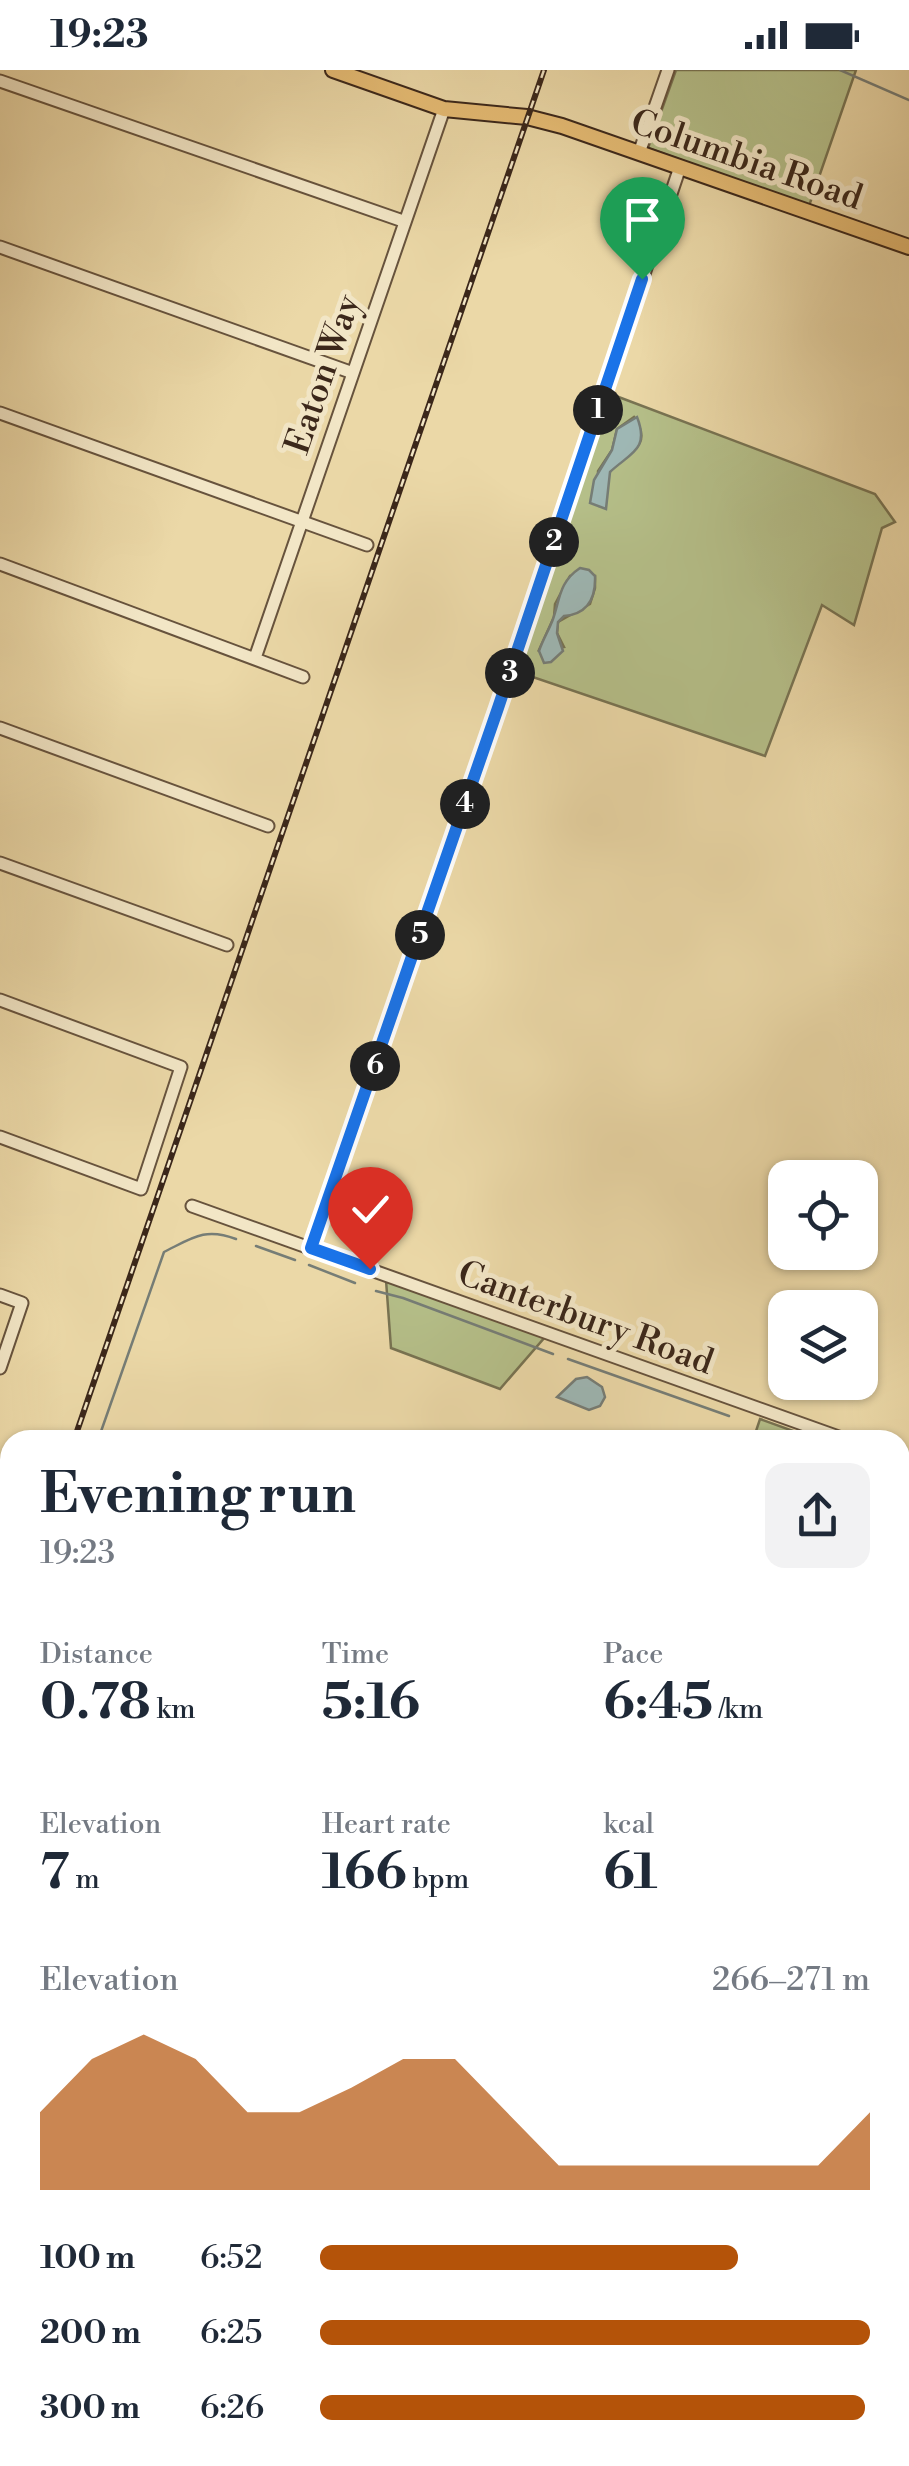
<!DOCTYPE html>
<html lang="en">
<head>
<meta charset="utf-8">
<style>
  :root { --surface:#fff; --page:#f2f2f3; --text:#1f2937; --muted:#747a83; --accent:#b45309 }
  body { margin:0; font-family:"Libre Bodoni",serif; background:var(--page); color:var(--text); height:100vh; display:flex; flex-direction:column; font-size:38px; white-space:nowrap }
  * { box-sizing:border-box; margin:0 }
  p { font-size:32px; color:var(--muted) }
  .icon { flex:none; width:55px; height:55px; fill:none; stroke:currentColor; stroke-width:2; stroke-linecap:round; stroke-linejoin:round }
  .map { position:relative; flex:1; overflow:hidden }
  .side { position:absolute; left:0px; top:1360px; width:910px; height:1038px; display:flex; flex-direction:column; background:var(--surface); border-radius:30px 30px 0 0; box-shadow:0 2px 8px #0004 }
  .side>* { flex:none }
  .buttons { position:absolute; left:768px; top:1090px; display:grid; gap:20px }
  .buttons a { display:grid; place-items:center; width:110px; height:110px; border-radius:20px; background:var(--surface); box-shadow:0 2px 8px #0004; font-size:50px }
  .pin { position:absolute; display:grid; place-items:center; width:85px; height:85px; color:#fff; margin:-102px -42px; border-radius:50% 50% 50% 0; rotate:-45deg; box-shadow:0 0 10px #0007 }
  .pin .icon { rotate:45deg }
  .km { position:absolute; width:50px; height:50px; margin:-25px; border-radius:50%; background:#222; color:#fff; font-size:28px; line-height:50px; text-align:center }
  .round { display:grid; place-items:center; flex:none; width:105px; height:105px; border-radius:20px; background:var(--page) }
  .summary { display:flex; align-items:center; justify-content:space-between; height:170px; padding:0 40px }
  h1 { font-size:55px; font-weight:700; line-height:75px }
  .stats { display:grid; grid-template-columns:repeat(3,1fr); gap:15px; height:170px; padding:10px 40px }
  .stats div { display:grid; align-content:center }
  .stats b { font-size:50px; font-weight:700 }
  .stats small { font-size:28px; font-weight:400 }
  .stats p { font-size:28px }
  .chart { height:280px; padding:20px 40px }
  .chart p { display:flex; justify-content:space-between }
  .chart svg { width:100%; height:180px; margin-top:10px; fill:var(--accent); opacity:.7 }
  ul { padding:0 40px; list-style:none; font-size:32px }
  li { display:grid; grid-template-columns:160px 120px 1fr; align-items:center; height:75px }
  li i { height:25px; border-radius:12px; background:var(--accent) }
  .status { display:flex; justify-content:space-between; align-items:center; height:70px; padding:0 50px; background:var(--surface); direction:ltr }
  .status svg { height:28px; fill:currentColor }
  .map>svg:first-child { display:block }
  .green { fill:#b5bf89; stroke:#787352; stroke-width:2.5; fill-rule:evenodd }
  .water { fill:#9eb7b4; stroke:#767d76; stroke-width:2.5 }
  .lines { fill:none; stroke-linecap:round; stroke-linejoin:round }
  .stream { stroke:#767d76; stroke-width:2.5 }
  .minor-casing { stroke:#67533d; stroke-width:15 }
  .major-casing { stroke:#3b271a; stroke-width:18 }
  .minor { stroke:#f2e6c6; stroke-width:11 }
  .major { stroke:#e6bc74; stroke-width:14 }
  .rail-casing { stroke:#3b271a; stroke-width:6 }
  .rail { stroke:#f2e6c6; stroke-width:2.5; stroke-dasharray:8; stroke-linecap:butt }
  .route-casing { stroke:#fff; stroke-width:20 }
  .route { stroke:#1a73e8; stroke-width:12 }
  .labels { text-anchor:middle; stroke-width:10; stroke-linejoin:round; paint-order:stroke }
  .street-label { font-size:35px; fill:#3b271a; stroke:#f2e6c6 }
</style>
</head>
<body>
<div class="status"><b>19:23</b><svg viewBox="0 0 49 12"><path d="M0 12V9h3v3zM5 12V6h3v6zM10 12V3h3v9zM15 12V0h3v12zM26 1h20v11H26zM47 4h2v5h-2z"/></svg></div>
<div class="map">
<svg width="909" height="2396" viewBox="0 0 909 2396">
  <rect width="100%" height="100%" fill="#ebd8a7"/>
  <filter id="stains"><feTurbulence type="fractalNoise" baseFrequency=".002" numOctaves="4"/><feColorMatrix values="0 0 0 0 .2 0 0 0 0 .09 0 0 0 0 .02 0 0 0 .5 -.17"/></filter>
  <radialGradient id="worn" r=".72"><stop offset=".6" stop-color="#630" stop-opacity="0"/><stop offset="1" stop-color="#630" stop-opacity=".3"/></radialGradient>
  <path class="green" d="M 676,0 L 856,0 L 809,136 L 648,78 Z
    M 608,323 L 875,424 L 895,452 L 882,458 L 854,555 L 822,535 L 765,686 L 515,601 ZM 634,347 C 658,381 617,385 608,405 C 604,414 602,427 599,437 L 598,401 L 612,380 L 617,359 ZM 570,506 L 595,506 L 595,518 L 590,534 L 558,552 L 557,563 L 564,577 L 539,580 L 554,547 L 555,534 Z
    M 386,1210 L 545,1267 L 500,1319 L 391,1278 Z
    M 760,1349 L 818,1370 L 753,1370 Z
    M 900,1399 L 909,1402 L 909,1546 L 900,1543 Z
    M 909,1561 L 909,1839 L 900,1837 L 900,1590 Z
    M 10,1588 L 10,1690 L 0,1718 L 0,1617 Z"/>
  <path class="water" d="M 637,347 C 650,380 630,383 610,402 L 606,439 L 590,433 L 594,410 L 612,380 L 617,359 Z
    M 580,498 L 589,500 L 595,506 C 596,531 586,544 564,546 L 558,552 L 557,563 L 563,581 L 551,592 L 544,593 L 539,581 C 543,569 549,560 553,549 C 560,529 559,512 580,498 Z
    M 587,1307 L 602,1317 L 605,1327 L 600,1336 L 589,1340 L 557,1327 L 576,1309 Z"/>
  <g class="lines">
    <path class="stream" d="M 840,0 L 909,30
      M 256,1176 L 295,1190
      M 309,1195 L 355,1213
      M 376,1221 L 403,1228 L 553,1284
      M 568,1289 L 729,1346
      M 98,1370 L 164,1182 C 192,1168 205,1157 236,1169"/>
    <g class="minor-casing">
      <path id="minor" d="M 0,11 L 403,151
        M 639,83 L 668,0
        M 0,177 L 353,303
        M 0,343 L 367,475
        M 0,494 L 303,607
        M 255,588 L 444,39
        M 0,658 L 268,756
        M 0,793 L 227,875
        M 0,930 L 181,997 L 141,1119 L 0,1067
        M 192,1136 L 847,1370
        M 311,1178 L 498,638 L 680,97
        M 0,1225 L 22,1233 L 0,1298
        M 900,1389 L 909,1392
        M 0,2060 L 10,2032
        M 900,2078 L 909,2062
        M 900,2210 L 909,2212
        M 0,2278 L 10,2281
        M 308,2388 L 332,2396
        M 84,2396 L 87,2388
        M 268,2396 L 272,2388
        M 559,2396 L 562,2388
        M 778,2396 L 781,2388"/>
    </g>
    <g class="major-casing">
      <path id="major" d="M 333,0 L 444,39 L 527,47 L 562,56 L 909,177"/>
    </g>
    <use href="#minor" class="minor"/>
    <use href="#major" class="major"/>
    <g class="rail-casing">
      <path id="rail" d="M 74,1370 L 544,0
        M 0,1603 L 10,1574"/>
    </g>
    <use href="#rail" class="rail"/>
  </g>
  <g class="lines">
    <g class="route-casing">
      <path id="route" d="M 370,1199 L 311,1178 L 498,638 L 642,209"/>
    </g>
    <use href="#route" class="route"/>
  </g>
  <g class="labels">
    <g class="street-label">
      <text transform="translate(747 89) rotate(19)" y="12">Columbia Road</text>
      <text transform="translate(322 304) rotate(-71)" y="12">Eaton Way</text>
      <text transform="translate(586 1247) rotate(20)" y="12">Canterbury Road</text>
    </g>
  </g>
  <rect width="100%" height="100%" filter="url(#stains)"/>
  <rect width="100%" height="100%" fill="url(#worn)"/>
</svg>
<div class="buttons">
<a><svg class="icon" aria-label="locate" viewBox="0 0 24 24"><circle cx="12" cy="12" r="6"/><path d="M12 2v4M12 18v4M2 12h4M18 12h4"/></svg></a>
<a><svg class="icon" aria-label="layers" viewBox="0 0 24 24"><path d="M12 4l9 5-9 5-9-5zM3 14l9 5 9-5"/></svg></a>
</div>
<div class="pin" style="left:642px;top:209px;background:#1e9e55"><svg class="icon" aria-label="arrive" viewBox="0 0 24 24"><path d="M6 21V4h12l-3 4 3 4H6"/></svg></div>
<div class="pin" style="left:370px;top:1199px;background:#d93025"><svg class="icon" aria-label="check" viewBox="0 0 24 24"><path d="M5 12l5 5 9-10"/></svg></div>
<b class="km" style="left:598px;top:340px">1</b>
<b class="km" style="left:554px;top:472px">2</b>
<b class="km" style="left:510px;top:603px">3</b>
<b class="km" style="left:465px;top:734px">4</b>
<b class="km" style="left:420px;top:865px">5</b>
<b class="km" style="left:375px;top:996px">6</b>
<section class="side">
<div class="summary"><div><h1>Evening run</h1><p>19:23</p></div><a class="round"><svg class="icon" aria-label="share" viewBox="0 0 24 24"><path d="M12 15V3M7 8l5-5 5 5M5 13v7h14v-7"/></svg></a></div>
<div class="stats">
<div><p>Distance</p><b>0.78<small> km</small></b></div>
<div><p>Time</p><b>5:16</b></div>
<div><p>Pace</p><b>6:45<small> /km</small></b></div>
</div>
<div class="stats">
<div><p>Elevation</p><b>7<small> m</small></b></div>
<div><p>Heart rate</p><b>166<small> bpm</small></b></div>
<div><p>kcal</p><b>61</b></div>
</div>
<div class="chart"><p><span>Elevation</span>266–271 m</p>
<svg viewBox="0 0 160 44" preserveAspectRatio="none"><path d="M0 44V25L10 12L20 6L30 12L40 25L50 25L60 19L70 12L80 12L90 25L100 38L110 38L120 38L130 38L140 38L150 38L160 25V44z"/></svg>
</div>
<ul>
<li><b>100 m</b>6:52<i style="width:76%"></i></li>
<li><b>200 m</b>6:25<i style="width:100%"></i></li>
<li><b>300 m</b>6:26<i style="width:99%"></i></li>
</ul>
</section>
</div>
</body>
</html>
